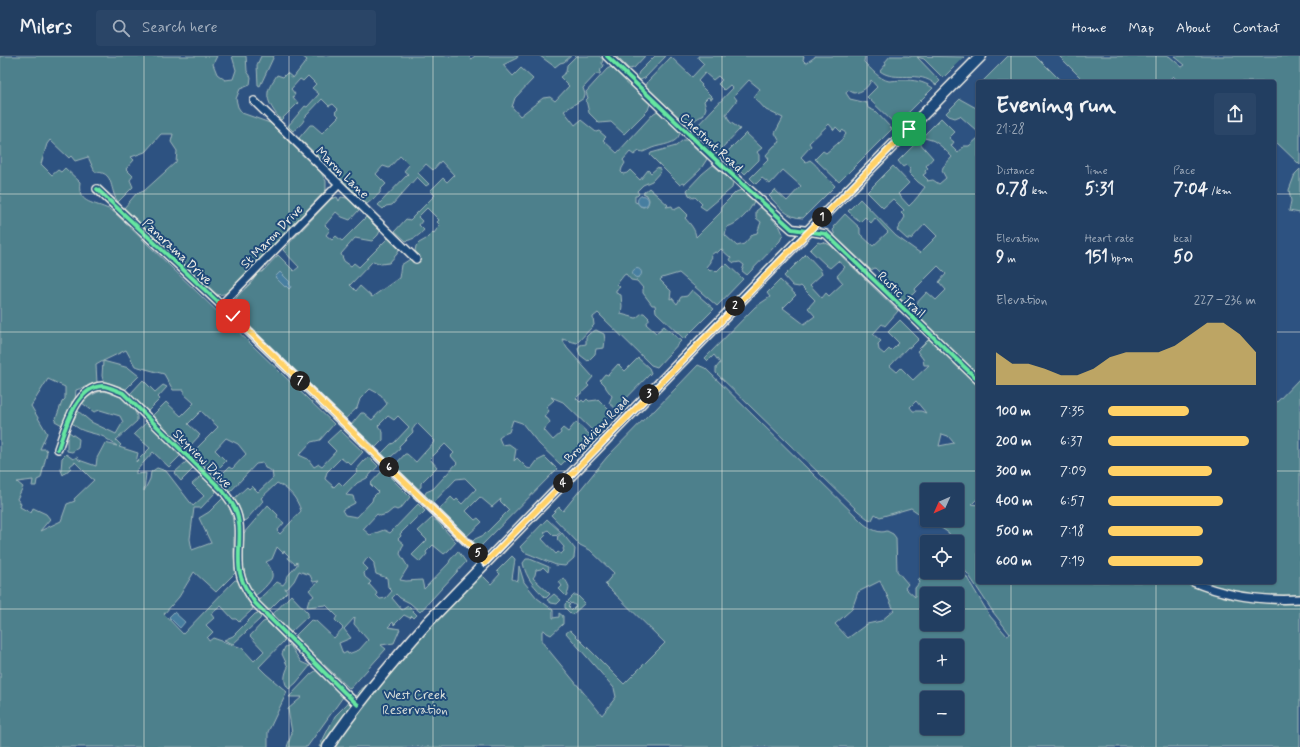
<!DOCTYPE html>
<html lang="en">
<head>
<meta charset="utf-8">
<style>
  :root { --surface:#223e61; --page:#2a4567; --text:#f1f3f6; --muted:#a2aebd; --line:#3f5776; --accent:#ffd166 }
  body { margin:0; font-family:Mynerve,sans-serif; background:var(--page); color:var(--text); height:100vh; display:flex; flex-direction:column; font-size:15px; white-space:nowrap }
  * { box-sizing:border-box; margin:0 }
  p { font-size:13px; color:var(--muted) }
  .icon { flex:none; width:22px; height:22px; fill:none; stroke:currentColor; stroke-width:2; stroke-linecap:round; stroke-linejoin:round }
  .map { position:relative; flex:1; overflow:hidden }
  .sheet { position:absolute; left:976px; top:24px; width:300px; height:504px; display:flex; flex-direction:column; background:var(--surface); border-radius:4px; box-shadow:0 1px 3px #0004,0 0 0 1px var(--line) }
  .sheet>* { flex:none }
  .needle { width:26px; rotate:225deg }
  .tools { position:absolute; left:920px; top:427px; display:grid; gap:8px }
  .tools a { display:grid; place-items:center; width:44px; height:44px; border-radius:4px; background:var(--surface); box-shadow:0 1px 3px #0004,0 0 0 1px var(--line); font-size:20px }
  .pin { position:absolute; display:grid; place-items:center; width:34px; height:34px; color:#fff; margin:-17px; border-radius:8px; box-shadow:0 2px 6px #0006 }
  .km { position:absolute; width:20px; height:20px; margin:-10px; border-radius:50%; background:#222; color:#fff; font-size:11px; line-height:20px; text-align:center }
  .round { display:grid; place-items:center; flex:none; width:42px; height:42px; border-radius:4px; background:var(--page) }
  .head { display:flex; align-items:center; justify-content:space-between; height:68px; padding:0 20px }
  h1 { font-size:22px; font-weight:700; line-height:30px }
  .figures { display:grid; grid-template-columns:repeat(3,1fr); gap:6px; height:68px; padding:4px 20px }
  .figures div { display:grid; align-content:center }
  .figures b { font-size:17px; font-weight:700 }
  .figures small { font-size:11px; font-weight:400 }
  .figures p { font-size:11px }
  .chart { height:112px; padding:8px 20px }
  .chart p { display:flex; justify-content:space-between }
  .chart svg { width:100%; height:72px; margin-top:4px; fill:var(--accent); opacity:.7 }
  ul { padding:0 20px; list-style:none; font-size:13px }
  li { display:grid; grid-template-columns:64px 48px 1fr; align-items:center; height:30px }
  li i { height:10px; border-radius:5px; background:var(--accent) }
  header { display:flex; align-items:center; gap:24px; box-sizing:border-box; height:56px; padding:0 20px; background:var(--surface); border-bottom:1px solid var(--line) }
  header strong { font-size:19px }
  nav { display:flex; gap:22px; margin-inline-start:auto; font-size:14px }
  .search { width:280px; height:36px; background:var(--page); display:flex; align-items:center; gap:10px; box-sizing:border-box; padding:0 14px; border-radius:4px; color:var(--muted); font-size:15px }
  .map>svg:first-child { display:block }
  .green { fill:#4e808c; stroke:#a1b8ba; fill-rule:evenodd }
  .water { fill:#467ea0; stroke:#8cacbd }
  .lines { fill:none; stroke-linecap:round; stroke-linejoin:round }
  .minor-casing { stroke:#f4f1e8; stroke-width:10 }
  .tertiary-casing { stroke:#f4f1e8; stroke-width:11 }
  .primary-casing { stroke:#f4f1e8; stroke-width:13 }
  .minor { stroke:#1f4a7a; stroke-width:7 }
  .tertiary { stroke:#1f4a7a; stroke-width:8 }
  .primary { stroke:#1f4a7a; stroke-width:10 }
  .cycleway-casing { stroke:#1f4a7a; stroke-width:6 }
  .cycleway { stroke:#66e7a1; stroke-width:4 }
  .route-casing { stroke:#fff; stroke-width:8 }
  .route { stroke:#ffd166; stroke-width:5 }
  .grid { fill:none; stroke:#f4f1e8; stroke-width:1; stroke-opacity:0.55 }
  .labels { text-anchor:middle; stroke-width:4; stroke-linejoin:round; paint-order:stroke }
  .street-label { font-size:13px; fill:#f4f1e8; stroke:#1f4a7a }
  .park-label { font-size:13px; fill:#dbe0da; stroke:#1f4a7a }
</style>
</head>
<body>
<header>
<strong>Milers</strong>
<div class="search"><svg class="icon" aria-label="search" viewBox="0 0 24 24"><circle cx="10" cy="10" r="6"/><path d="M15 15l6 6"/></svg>Search here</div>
<nav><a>Home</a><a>Map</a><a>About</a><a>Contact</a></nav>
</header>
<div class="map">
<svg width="1300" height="691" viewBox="0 0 1300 691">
  <rect width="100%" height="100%" fill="#2d5281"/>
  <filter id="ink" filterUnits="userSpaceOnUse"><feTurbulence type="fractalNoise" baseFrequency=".025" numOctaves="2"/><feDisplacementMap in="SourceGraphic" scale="8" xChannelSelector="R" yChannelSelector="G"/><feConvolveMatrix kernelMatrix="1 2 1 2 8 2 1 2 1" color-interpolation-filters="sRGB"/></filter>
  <g filter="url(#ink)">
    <path class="green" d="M 0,0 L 217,0 L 213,8 L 217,18 L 225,24 L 233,23 L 236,14 L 232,0 L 246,0 L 247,15 L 251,21 L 250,29 L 240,33 L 236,43 L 238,51 L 242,57 L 270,67 L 321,117 L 326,125 L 326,134 L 228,236 C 221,240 216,239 210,235 L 124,152 L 136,138 L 144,135 L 176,106 L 177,95 L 171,86 L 173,78 L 161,78 L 145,96 L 131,101 L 134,104 L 126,113 L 133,120 L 130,124 L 133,131 L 118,146 C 117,144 114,140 114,138 C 110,126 111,116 95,116 L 88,101 L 75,105 L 71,100 L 69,102 L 50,84 L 47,88 L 41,108 L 52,119 L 58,114 L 61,116 L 65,112 L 80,126 C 77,147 92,146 106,152 C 109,153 112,155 115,157 L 334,368 L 320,384 L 311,386 L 299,399 L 308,403 L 314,411 L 319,408 L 322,410 L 336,395 L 327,386 L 340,374 L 363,396 L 351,409 L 347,405 L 346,406 L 341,402 L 327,416 L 325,423 L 334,431 L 339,426 L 343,430 L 357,416 L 356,414 L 364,405 L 369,401 L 378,410 L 367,422 L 357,427 L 346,439 L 353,440 L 355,447 L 342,454 L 345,459 L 357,461 L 372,445 L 373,441 L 378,436 L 370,428 L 383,414 L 410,441 L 401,452 L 397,454 L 395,453 L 393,453 L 387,458 L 380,460 L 377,458 L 363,473 L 370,479 L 384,474 L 390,477 L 418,448 L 425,455 L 421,459 L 416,462 L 400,478 L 401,480 L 398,483 L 404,488 L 402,491 L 400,498 L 408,511 L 400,524 L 406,525 L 422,524 L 424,533 L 449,507 L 450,504 L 458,495 L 466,506 L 420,556 L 410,547 L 400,542 L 396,538 L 392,542 L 402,554 L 408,550 L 417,559 L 414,562 L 412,560 L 410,562 L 404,559 L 394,569 L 393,566 L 388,571 L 400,573 L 394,587 L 381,589 L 386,593 L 350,633 L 318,603 L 316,604 L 298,588 L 298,585 L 295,582 L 296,579 L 311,564 L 316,565 L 334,582 L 343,572 L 335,564 L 337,560 L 326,549 L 307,551 L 309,544 L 314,540 L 309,534 L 319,525 L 313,526 L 310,519 L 299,515 L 294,525 L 287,533 L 285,532 L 287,536 L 269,554 L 267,555 L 258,546 L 261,541 L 277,526 L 283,529 L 286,525 L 286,522 L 297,509 L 297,506 L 295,508 L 288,502 L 289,500 L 284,495 L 283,497 L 277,491 L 272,503 L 266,506 C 269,509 273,516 272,521 C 271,526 259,538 254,540 C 251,534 247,528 245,522 C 242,511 245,499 241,489 L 243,486 L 243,478 L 268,449 L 278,459 L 277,461 L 284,467 L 277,475 L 280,478 L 301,455 C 297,442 289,433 277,427 L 261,442 L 263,445 L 246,464 L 243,465 L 239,454 L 234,444 L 235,442 L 247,431 L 249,433 L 252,430 L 258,436 L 273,422 L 272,415 L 265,412 L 263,407 L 256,408 L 230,436 L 228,436 L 218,424 L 218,422 L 229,411 L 232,413 L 246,398 L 238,388 L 226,382 L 215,394 L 226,405 L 213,418 L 211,418 L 192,399 L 192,397 L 218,371 L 201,355 L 188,368 L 200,379 L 188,392 L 185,392 L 152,361 L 153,359 L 166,346 L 181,360 L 194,347 L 184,338 L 184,334 L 173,334 L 164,318 L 135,310 L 126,294 L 103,305 L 129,312 L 139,320 L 124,335 L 114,329 L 104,327 L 102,320 L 103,305 L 96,309 L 97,327 L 76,334 L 75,344 L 71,346 L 72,347 L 62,369 L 55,365 L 62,346 L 65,343 L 65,331 L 48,323 L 31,350 L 47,377 L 40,393 L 46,393 L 47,396 L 41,422 L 37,424 L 36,430 L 32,430 L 33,424 L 17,426 L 23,431 L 17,443 L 21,448 L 20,451 L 31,457 L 33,452 L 46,458 L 50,463 L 40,475 L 61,465 L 67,448 L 75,445 L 74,443 L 94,424 L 91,422 L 75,406 L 70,410 L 71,412 L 63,419 L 61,414 L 62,402 L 66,398 L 73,403 L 77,401 L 79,404 L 96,410 L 97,402 L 105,387 L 117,390 C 113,387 108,384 104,381 C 93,376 81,377 72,367 L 78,355 L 91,366 L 116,378 L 123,366 L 120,360 L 100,354 L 94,356 L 82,347 L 88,341 L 98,336 L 104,335 L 126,343 L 133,351 L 137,360 L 137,365 L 116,384 L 121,389 L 119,391 L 138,397 L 136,406 L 150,392 L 134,378 L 147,366 L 181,399 L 169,411 L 153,396 L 136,415 L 136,418 L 146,417 L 144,435 L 150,423 L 151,416 L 157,412 L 166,415 L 193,450 L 204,440 L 192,428 L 200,421 L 203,420 L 214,431 L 216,436 L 201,452 L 194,452 L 190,483 L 192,494 L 211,487 L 199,462 L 209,456 L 223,442 C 237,459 233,477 234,497 C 234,503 235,509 236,516 L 216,536 L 194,516 L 179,541 L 164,558 L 183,578 L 235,524 L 239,525 L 247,544 L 253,551 L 252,554 L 239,566 L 236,563 L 233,563 L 221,550 L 211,558 L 214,562 L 206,569 L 213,576 L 207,582 L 209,585 L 213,582 L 242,592 L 254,605 L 264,595 L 250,580 L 263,566 L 266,565 L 285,584 L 259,611 L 266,618 L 287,636 L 268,676 L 268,691 L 0,691 ZM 368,501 L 374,507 L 374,510 L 376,518 L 387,522 L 388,531 L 392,535 L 386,542 L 380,543 L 376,539 L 377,537 L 369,528 L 371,526 L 365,521 L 364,517 L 368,513 L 363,508 ZM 355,561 L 354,568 L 368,584 L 359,594 L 348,598 L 347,596 L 343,598 L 339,587 L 351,582 L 344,573 Z
      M 261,0 L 274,0 L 260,30 L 258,29 L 257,9 Z
      M 302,0 L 468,0 L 471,3 L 475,0 L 518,0 L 517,2 L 503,9 L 513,20 L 521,12 L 533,23 L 515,42 L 512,51 L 520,60 L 543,42 L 550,41 L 555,45 L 569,30 L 560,21 L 566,16 L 567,9 L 576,0 L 599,0 L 603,3 L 602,7 L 604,10 L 601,13 L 600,18 L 596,18 L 583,32 L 585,38 L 584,42 L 564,55 L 575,69 L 581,64 L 596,76 L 599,75 L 606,81 L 603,84 L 617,97 L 654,57 L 658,55 L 680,77 C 677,89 662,88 652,92 C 649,93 646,95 643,96 L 639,95 L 634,99 L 630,96 L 623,104 L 625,107 L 622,112 L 621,116 L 623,118 L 627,117 L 630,114 L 640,124 L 648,114 L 651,117 L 658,111 L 661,115 L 652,125 L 643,129 L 637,135 L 639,138 L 637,140 L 635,140 L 635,146 L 638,147 L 640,150 L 643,151 L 647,150 C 649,146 650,143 647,140 L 647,139 L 643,137 L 649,132 L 668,149 L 666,151 L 672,150 L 674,154 L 680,151 L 688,159 L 685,162 C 691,169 695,173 696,181 L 721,156 L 722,150 L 736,136 L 741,134 L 754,145 C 750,156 738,168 727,171 L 725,179 L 737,190 L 744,188 L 753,178 L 757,177 L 761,166 L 756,162 L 756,155 L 761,151 L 780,171 L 783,178 L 780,185 L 747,219 L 742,215 L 744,209 L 740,206 L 734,207 L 730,204 L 731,202 L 721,193 L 717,197 L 715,196 L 711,199 L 712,201 L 710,204 L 710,206 L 706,211 L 710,215 L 713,213 L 716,216 L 723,209 L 725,210 L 727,208 L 743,223 L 717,250 L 679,217 L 662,222 L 660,224 L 671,235 L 670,243 L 672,242 L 677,248 L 681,241 L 687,240 L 692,234 L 714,253 L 684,283 L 656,256 L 655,249 L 652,249 L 643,237 L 643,232 L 637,225 L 631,224 L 626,218 L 624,219 L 617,228 L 620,231 L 616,234 L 616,237 L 621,239 L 622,250 L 621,258 L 636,262 L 642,257 L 644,257 L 649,262 L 649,264 L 646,268 L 656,277 L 664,270 L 681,285 L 657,311 L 651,309 L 598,257 L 593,261 L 594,269 L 577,287 L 562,283 L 567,292 L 593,321 L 587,328 L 589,330 L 576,342 L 580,346 L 582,344 L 584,346 L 587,343 L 589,345 L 597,344 L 598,343 L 612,357 L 594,376 L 563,346 L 551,341 L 554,344 L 546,351 L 549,355 L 544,361 L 548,363 L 550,366 L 544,374 L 553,384 L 561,377 L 560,375 L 563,372 L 568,376 L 576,366 L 590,379 L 561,409 L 539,388 L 522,367 L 513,364 L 509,376 L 504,378 L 499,382 L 502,389 L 509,388 L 516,393 L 514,405 L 517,402 L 527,412 L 531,413 L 537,405 L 545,401 L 557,413 L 480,491 L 472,486 L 475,483 L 484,479 L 509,454 L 500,445 L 501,443 L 492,451 L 480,441 L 466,455 L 475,464 L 478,462 L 482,466 L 466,481 L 438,455 L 451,441 L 455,445 L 457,443 L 462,448 L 476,433 L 465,422 L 456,423 L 432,448 L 424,441 L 426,436 L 433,433 L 457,407 L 451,400 L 454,397 L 445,388 L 430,403 L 437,411 L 421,427 L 421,431 L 417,434 L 393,411 L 405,398 L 407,398 L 416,406 L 435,385 L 417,367 L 412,374 L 413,376 L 399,390 L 400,393 L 386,405 L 380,399 L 391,388 L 394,387 L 409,371 L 398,360 L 394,364 L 388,360 L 378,370 L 383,376 L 383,384 L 374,393 L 350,370 L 361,357 L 364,357 L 372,364 L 387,348 L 381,339 L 370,333 L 360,343 L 357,352 L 344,364 L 237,261 C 228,245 239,239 249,229 C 253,225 255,221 259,216 L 262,216 L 278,199 L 294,215 L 299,211 L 283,194 L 331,143 L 337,141 L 339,145 L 341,141 L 347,142 L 359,154 L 350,164 L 342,161 L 336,156 L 325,169 L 330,174 L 326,179 L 332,184 L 336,180 L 342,185 L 366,161 L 380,175 L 378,179 L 372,185 L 355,182 L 341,198 L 344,205 L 351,210 L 354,207 L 359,211 L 388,182 L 399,193 L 397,198 L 389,207 L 381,208 L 373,205 L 350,229 L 356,235 L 360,230 L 372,241 L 399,222 L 401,209 L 418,198 L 415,195 L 416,190 L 419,187 L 426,183 L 433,176 L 434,177 L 440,169 L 437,166 L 439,164 L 427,152 L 418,161 L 422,165 L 419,169 L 424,174 C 419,180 414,183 406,185 L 395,175 L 406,163 L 410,164 L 435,139 L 430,135 L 443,122 L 447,126 L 454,119 L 441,105 L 433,114 L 426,108 L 418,117 L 429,128 L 426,130 L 417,121 L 392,149 L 386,150 L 383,153 L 378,149 L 408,118 L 404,115 L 409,109 L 400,100 L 389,112 L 383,110 L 376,118 L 386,128 L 380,134 L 380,137 L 367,148 L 299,82 L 310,69 L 313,69 L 322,77 L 339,60 L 335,56 L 338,53 L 333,48 L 329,50 L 322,43 L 305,61 C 304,67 297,72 293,75 L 288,70 L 305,50 L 307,51 L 319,38 L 312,32 L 316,28 L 308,20 L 303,25 L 300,23 L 291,33 L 295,38 L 293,41 L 298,47 L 281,64 C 276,58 266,46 268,36 C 269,30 274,24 277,19 L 283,21 L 287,17 L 293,22 L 307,4 Z
      M 540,0 L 571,0 L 564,6 L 560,7 L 555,11 Z
      M 616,0 L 645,0 L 634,12 L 629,13 Z
      M 655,0 L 666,0 L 645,22 L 640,24 L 637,21 L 639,16 Z
      M 698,0 L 804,0 L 803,4 L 806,7 L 815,1 L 815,0 L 865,0 L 864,6 C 871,13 879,23 889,25 C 893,25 898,24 902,24 C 914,24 923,25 933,32 L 896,69 L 867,41 L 877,31 L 871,24 C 868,32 862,36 854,37 L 848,34 L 846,37 L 850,43 L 867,47 L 868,52 L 875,55 L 892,73 L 839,126 L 815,103 L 823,95 L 826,97 C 833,91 841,86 846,78 L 843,74 L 841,76 L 836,71 L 834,74 L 829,68 L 809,87 L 811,90 L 801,101 L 806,106 L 810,104 C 815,108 818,111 821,116 C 825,121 831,125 835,130 L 803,162 C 787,162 780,151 769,140 L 775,134 L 787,145 L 801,130 L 783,114 L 770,128 L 762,122 L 756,128 L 750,122 L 769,103 L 766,99 L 774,90 L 780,86 L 775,77 L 783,62 L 766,54 L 754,41 L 760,33 L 749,24 L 734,40 L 737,44 L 726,58 L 730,66 L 740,73 L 720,94 L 696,71 L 733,32 L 730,29 L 724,34 L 718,28 L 722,24 L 718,20 L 713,24 L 705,17 L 698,25 L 702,29 L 701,30 L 713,42 L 711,43 L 708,41 L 704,45 L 706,52 L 703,60 C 697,61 693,67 687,69 L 646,30 L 648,25 L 671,1 L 692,21 L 704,8 L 698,2 Z
      M 890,0 L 908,0 L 910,1 L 912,0 L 964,1 L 943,22 L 924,3 L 917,1 L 940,25 L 936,29 C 919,13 895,27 880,15 L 886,8 L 885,6 Z
      M 1008,0 L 1036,0 L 1062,26 L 982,26 Z
      M 1059,0 L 1169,0 L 1182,11 L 1185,9 L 1174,0 L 1300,0 L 1300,109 L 1274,84 L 1274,26 L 1179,26 L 1173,20 L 1167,26 L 1085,26 Z
      M 611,11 L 650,48 L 648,54 L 624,78 L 611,66 L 599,67 L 589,57 L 586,44 L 588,42 L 586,36 L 607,13 Z
      M 960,43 L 978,53 L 978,76 L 960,60 L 955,62 L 949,60 L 946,57 Z
      M 941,62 L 955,76 L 949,82 L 954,86 L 951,90 L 958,97 L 964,90 L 969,90 L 978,82 L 978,442 L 972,448 L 978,449 L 978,526 L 1274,526 L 1274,349 L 1300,322 L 1300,691 L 319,691 L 335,660 L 427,567 L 477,514 L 491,528 L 500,518 L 497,515 L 512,500 L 515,503 L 512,523 L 518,525 L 519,510 L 524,526 L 537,542 L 553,554 L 553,562 L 559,561 L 559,557 L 563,560 L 563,568 L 551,579 L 547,577 L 544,574 L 542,575 L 542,586 L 602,659 L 616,641 L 614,632 L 566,577 L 570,574 L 624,628 L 665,587 L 605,528 L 614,517 L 590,494 L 580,489 L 551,459 L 559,451 L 563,455 L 607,401 L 650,357 L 654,355 L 698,309 L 705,312 L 864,468 C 871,473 879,478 887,475 L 893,478 L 896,482 L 897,515 L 908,528 L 905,532 L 915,541 L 915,532 L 920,526 L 918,524 L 927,514 L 927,516 L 957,516 L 957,510 L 966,520 L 990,560 L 1007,580 L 1010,578 L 993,556 L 968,518 L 957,507 L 957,486 L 950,486 L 949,477 L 929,464 L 957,464 L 957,434 L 927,434 L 927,463 L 911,452 L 880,461 L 875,458 L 872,464 L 868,463 L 858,455 L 716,317 L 716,312 L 720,307 L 714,299 L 708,305 L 705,302 L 755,251 L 770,241 L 767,237 L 780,224 L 796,239 L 783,252 L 804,268 L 815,260 L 808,252 L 815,244 L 801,230 L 799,231 L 793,230 L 784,220 L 806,198 L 820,213 L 822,218 L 810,229 L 822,242 L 826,237 L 829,240 L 843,227 L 837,220 L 845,211 L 838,205 L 830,212 L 827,210 L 810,194 L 818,186 L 820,187 L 823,186 L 830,189 L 898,255 L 885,270 L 882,268 L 873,278 L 881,285 L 878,288 L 879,294 L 884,298 L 889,293 L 891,295 L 899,287 L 888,276 L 900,264 L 919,283 L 910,292 L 908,291 L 890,310 L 897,316 L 901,312 L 913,324 L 929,309 L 924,309 L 923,303 L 917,295 L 935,277 L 911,253 L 927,236 L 936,244 L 946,234 L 939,226 L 946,218 L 938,210 L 915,233 L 916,235 L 907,244 L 903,246 L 877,221 L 880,217 L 875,212 L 871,214 L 835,180 L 833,174 L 835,172 L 833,171 L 845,158 L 860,172 L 860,178 L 873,190 L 888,176 L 875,162 L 871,167 L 865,161 L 860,166 L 848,155 L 860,143 L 896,180 L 920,197 L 937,180 L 925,168 L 911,183 L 907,183 L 897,174 L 905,161 L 901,157 L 904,154 L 893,143 L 883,152 L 867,136 L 893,110 L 909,127 L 898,138 L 909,150 C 916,144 920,137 925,131 L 918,126 L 909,117 L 910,113 L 906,109 L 903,111 L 898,105 L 918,85 L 933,102 L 926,110 L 928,112 L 925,115 L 926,117 L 923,119 L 928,124 L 927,125 L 933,124 L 939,128 L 946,122 L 942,115 L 943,111 L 952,101 C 946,95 941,89 934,85 C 930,83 926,83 922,81 ZM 916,345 L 926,357 L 921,355 L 913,355 L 910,351 ZM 942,378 L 948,380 L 954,387 L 939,390 ZM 880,525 L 894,554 L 881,565 L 867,568 L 848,582 L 835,568 L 852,553 L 858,536 ZM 927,538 L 957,538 L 957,568 L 927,568 ZM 927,590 L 957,590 L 957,620 L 927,620 ZM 927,642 L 957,642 L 957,672 L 927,672 Z
      M 746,77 L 762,92 L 757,96 L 759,99 L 759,104 L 745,118 L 725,98 Z
      M 683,84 L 687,84 L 707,103 L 700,114 L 685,128 L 683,127 L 680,129 L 650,99 L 651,97 L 676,90 Z
      M 713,109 L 733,126 L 732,132 L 706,154 L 700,150 L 702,148 L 695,141 L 693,142 L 689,139 L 687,134 L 702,118 Z
      M 1300,113 L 1300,157 L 1289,155 L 1291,145 L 1289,134 L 1295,118 Z
      M 596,274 L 604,278 L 605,284 L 604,292 L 596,293 L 595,298 L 588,305 L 580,299 L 578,293 L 580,289 L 586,288 L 586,281 L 590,277 Z
      M 638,302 L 649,312 L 651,317 L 616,353 L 609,347 L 612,340 L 606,332 L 605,329 L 600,324 L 605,318 L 608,319 L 618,308 L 625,315 Z
      M 143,324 L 155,336 L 163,329 L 167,331 L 158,341 L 160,343 L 148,355 L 146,355 L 130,340 L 130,338 Z
      M 69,376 L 79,383 L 78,392 L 72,396 L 67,395 L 67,384 Z
      M 187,405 L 193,411 L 192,414 L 181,425 L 174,417 Z
      M 432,462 L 434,464 L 436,464 L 443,472 L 456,486 L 448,495 L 444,498 L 433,489 L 426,496 L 427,498 L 420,506 L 412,499 L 427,484 L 418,475 Z
      M 547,463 L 561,476 L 556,480 L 555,479 L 554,480 L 548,474 L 544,477 L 546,479 L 542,483 L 556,498 L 558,496 L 561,498 L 564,495 L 563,493 L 564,491 L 557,483 L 558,482 L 557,481 L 562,477 L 575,493 L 574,502 L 565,510 L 556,509 L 524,496 L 520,491 Z
      M 526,503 L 530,503 L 549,511 L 548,516 L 543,511 L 541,513 L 536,514 L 535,519 L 533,522 L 550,538 L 546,542 C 535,532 526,522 523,507 Z
      M 564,522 C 569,529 571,532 566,540 L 559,533 L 562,530 L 559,526 Z
      M 554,538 L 561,544 L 557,548 L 551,547 L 547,544 Z
      M 291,539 L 308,557 L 308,560 L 290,577 L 271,560 Z
      M 574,539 L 577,539 L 585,547 L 572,559 L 565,552 L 565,548 L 567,546 L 570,549 L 568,550 L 572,554 L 576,550 L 572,547 L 571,548 L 568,545 Z
      M 258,557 L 261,560 L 260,563 L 233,588 L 224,584 L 233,580 L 255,558 Z
      M 290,589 L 301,606 L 310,610 L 296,627 L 289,633 C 283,627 284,619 288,611 L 282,598 L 285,591 Z
      M 317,614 L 343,641 L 307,691 L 287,691 L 292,677 L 288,653 L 302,641 L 289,641 L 311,618 Z"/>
    <path class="water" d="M637.5 145a5.5 5.5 0 1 1 11 0a5.5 5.5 0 1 1-11 0Z
      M632.5 217a4.5 4.5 0 1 1 9 0a4.5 4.5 0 1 1-9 0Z
      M 280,216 L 290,226 L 289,228 L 291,231 L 289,233 L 286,230 L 285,231 L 275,221 Z
      M 174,556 L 185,566 L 180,572 L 169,561 Z"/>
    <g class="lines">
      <g class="minor-casing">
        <path id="minor" d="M 254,45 L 416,203
          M 97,133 L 221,249 L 477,496 L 485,507
          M 808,175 L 826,178 L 978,324
          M 221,249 L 339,128
          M 58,393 C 65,373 76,331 102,330 C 108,330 117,335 123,337 L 223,435 C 227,441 232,446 235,453 C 244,471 236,497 240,517 C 242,529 249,537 255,547 L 345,637 L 358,649
          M 1193,526 C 1226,540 1264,545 1300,543"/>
      </g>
      <g class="tertiary-casing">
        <path id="tertiary" d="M 607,0 L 715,103 L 792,173 L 808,175"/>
      </g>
      <g class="primary-casing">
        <path id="primary" d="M 328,691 C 358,647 392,606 427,567 L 772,212 L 981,0"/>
      </g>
      <use href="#minor" class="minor"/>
      <use href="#tertiary" class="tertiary"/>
      <use href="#primary" class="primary"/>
      <g class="cycleway-casing">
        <path id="cycleway" d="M 607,0 L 715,103 L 792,173 L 826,178 L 978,324
          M 97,133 L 221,249 L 477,496 L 485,507
          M 58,393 C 65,373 76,331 102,330 C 108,330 117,335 123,337 L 223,435 C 227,441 232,446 235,453 C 244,471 236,497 240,517 C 242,529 249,537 255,547 L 345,637 L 358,649"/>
      </g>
      <use href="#cycleway" class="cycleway"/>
    </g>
  </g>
  <g class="lines" filter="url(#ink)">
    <g class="route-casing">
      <path id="route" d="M 233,260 L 477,496 L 485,507 L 909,73"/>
    </g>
    <use href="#route" class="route"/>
  </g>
  <path class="grid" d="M 144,0 L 144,691M 289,0 L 289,691M 433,0 L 433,691M 578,0 L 578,691M 722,0 L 722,691M 867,0 L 867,691M 1011,0 L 1011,26M 1156,0 L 1156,26M 0,138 L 978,138M 1274,138 L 1300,138M 0,276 L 978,276M 1274,276 L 1300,276M 0,415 L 978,415M 1274,415 L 1300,415M 1011,526 L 1011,691M 1156,526 L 1156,691M 0,553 L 927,553M 957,553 L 1300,553"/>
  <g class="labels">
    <g class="street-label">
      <text transform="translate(712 86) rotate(43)" y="5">Chestnut Road</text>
      <text transform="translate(343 116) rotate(44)" y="5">Maron Lane</text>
      <text transform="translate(271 180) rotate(-46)" y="5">St Maron Drive</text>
      <text transform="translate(178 195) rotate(43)" y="5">Panorama Drive</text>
      <text transform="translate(902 238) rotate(44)" y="5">Rustic Trail</text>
      <text transform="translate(596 373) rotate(-46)" y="5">Broadview Road</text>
      <text transform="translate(203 402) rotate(45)" y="5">Skyview Drive</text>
    </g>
    <g class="park-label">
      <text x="415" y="643">West Creek<tspan x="415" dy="15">Reservation</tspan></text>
    </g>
  </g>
</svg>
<div class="tools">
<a><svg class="needle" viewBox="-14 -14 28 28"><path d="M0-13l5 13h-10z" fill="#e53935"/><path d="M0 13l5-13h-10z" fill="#a2aebd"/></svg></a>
<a><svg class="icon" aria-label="locate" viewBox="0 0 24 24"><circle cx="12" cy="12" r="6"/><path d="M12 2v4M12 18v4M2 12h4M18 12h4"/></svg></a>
<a><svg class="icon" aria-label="layers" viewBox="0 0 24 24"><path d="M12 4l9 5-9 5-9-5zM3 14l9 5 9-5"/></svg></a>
<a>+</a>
<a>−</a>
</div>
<div class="pin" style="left:909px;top:73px;background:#1e9e55"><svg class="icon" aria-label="arrive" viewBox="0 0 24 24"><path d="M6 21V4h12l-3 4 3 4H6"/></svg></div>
<div class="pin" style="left:233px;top:260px;background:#d93025"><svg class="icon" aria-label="check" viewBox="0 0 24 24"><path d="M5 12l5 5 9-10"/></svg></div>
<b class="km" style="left:822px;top:161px">1</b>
<b class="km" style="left:735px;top:250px">2</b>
<b class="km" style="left:649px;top:338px">3</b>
<b class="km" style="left:563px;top:427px">4</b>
<b class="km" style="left:478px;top:497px">5</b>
<b class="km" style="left:389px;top:411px">6</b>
<b class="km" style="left:300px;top:325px">7</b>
<section class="sheet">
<div class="head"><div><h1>Evening run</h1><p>21:28</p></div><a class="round"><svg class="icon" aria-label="share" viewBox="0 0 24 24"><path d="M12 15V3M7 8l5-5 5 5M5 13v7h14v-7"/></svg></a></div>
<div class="figures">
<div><p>Distance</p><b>0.78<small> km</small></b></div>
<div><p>Time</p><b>5:31</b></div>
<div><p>Pace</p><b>7:04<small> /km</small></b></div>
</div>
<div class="figures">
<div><p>Elevation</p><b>9<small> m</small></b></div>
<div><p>Heart rate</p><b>151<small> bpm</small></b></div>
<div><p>kcal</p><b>50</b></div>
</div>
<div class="chart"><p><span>Elevation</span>227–236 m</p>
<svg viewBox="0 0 160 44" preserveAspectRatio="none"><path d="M0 44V24L10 31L20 31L30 34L40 38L50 38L60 34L70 27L80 24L90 24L100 24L110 20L120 13L130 6L140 6L150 13L160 24V44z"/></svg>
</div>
<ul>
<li><b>100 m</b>7:35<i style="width:55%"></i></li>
<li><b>200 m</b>6:37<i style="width:95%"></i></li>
<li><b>300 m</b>7:09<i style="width:70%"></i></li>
<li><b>400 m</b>6:57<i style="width:78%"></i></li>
<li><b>500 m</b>7:18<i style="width:64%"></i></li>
<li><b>600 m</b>7:19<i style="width:64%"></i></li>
</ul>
</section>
</div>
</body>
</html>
